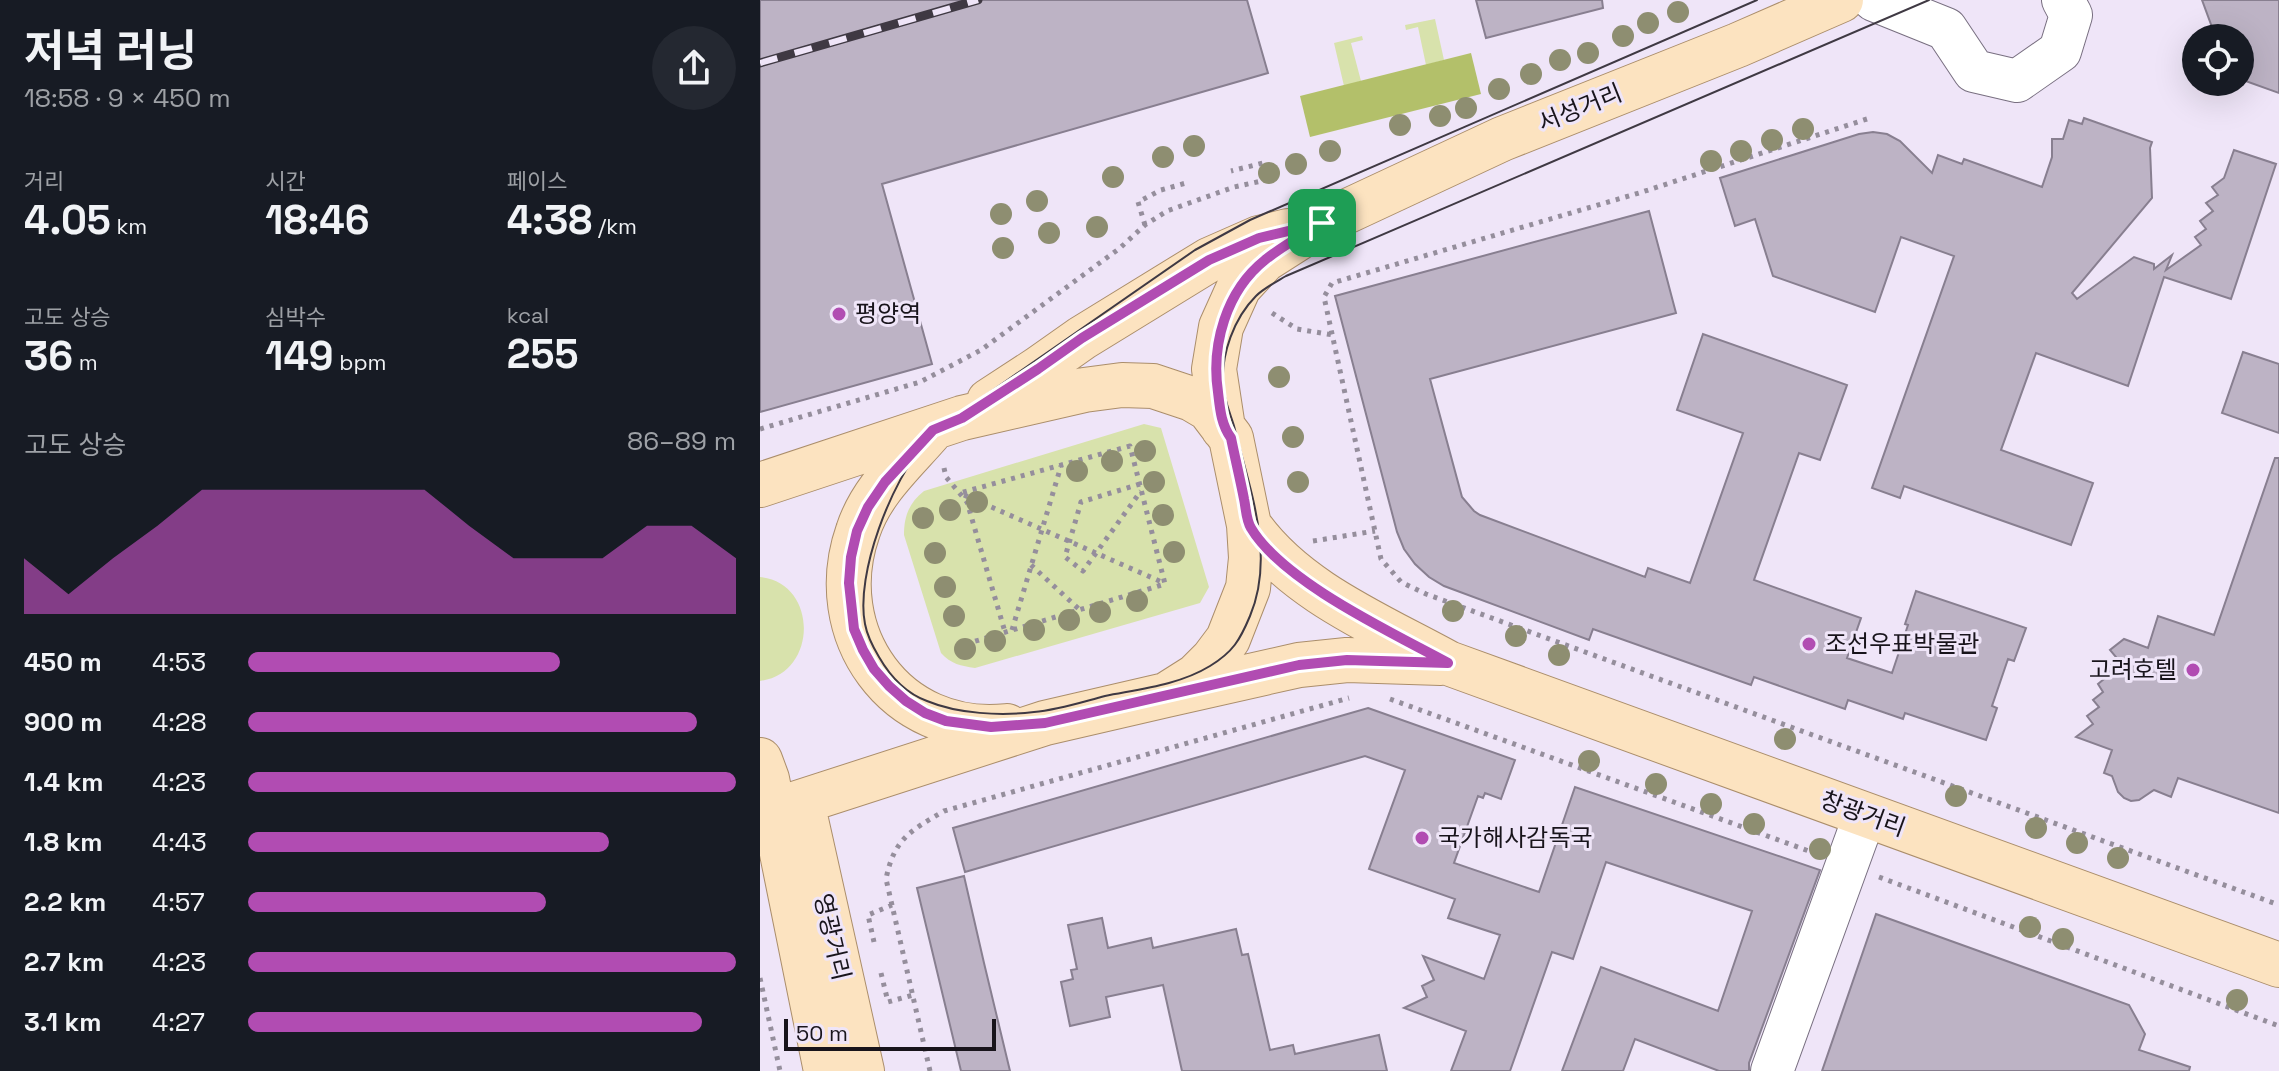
<!DOCTYPE html>
<html lang="ko">
<head>
<meta charset="utf-8">
<style>
  :root { --surface:#171b24; --page:#242831; --text:#f1f3f6; --muted:#9ea1a6; --accent:#b14cb2 }
  body { margin:0; font-family:"Space Grotesk","Noto Sans KR",sans-serif; background:var(--page); color:var(--text); height:100vh; display:flex; flex-direction:column; font-size:30px; white-space:nowrap }
  * { box-sizing:border-box; margin:0 }
  p { font-size:26px; color:var(--muted) }
  .icon { flex:none; width:44px; height:44px; fill:none; stroke:currentColor; stroke-width:2; stroke-linecap:round; stroke-linejoin:round }
  .map { position:relative; flex:1; overflow:hidden }
  .sheet { display:flex; flex-direction:column; background:var(--surface); width:760px }
  .sheet>* { flex:none }
  .controls { position:absolute; left:1422px; top:24px; display:grid; gap:16px }
  .controls a { display:grid; place-items:center; width:72px; height:72px; border-radius:50%; background:var(--surface); box-shadow:0 8px 32px #0002; font-size:40px }
  .scale { position:absolute; left:24px; bottom:20px; width:212px; box-sizing:border-box; padding-left:8px; border:4px solid #18141b; border-top:0; font-size:22px; line-height:28px; white-space:nowrap; color:#18141b; -webkit-text-stroke:6px #efe5f8; paint-order:stroke }
  .pin { position:absolute; display:grid; place-items:center; width:68px; height:68px; color:#fff; margin:-34px; border-radius:16px; box-shadow:0 4px 12px #0006 }
  .round { display:grid; place-items:center; flex:none; width:84px; height:84px; border-radius:42px; background:var(--page) }
  .overview { display:flex; align-items:center; justify-content:space-between; height:136px; padding:0 24px }
  h1 { font-size:44px; font-weight:700; line-height:60px }
  .figures { display:grid; grid-template-columns:repeat(3,1fr); gap:12px; height:136px; padding:8px 24px }
  .figures div { display:grid; align-content:center }
  .figures b { font-size:40px; font-weight:700 }
  .figures small { font-size:22px; font-weight:400 }
  .figures p { font-size:22px }
  .chart { height:224px; padding:16px 24px }
  .chart p { display:flex; justify-content:space-between }
  .chart svg { width:100%; height:144px; margin-top:8px; fill:var(--accent); opacity:.7 }
  ul { padding:0 24px; list-style:none; font-size:26px }
  li { display:grid; grid-template-columns:128px 96px 1fr; align-items:center; height:60px }
  li i { height:20px; border-radius:10px; background:var(--accent) }
  main { display:flex; flex:1; min-height:0 }
  .map>svg:first-child { display:block }
  .green { fill:#d8e2ac }
  .forest { fill:#b3c06a }
  .building { fill:#bdb3c5; stroke:#887f90; stroke-width:2 }
  .lines { fill:none; stroke-linecap:round; stroke-linejoin:round }
  .minor-casing { stroke:#786f80; stroke-width:44 }
  .major-casing { stroke:#ab8e6b; stroke-width:46 }
  .path { stroke:#958e9c; stroke-width:5; stroke-dasharray:4 6; stroke-linecap:butt }
  .minor { stroke:#fff; stroke-width:42 }
  .major { stroke:#fce3c0; stroke-width:44 }
  .tram { stroke:#3f3943; stroke-width:2 }
  .rail-casing { stroke:#3f3943; stroke-width:9 }
  .rail { stroke:#efe5f8; stroke-width:6; stroke-dasharray:18; stroke-linecap:butt }
  .tree { fill:#8e8e71 }
  .route-casing { stroke:#fff; stroke-width:16 }
  .route { stroke:#b14cb2; stroke-width:10 }
  .poi-dot { fill:#b14cb2; stroke:#efe5f8; stroke-width:3 }
  .labels { text-anchor:middle; stroke-width:6; stroke-linejoin:round; paint-order:stroke }
  .street-label { font-size:24px; fill:#18141b; stroke:#efe5f8 }
  .poi-label { font-size:24px; fill:#18141b; stroke:#efe5f8; text-anchor:start }
</style>
</head>
<body>
<main>
<section class="sheet">
<div class="overview"><div><h1>저녁 러닝</h1><p>18:58 · 9 × 450 m</p></div><a class="round"><svg class="icon" aria-label="share" viewBox="0 0 24 24"><path d="M12 15V3M7 8l5-5 5 5M5 13v7h14v-7"/></svg></a></div>
<div class="figures">
<div><p>거리</p><b>4.05<small> km</small></b></div>
<div><p>시간</p><b>18:46</b></div>
<div><p>페이스</p><b>4:38<small> /km</small></b></div>
</div>
<div class="figures">
<div><p>고도 상승</p><b>36<small> m</small></b></div>
<div><p>심박수</p><b>149<small> bpm</small></b></div>
<div><p>kcal</p><b>255</b></div>
</div>
<div class="chart"><p><span>고도 상승</span>86–89 m</p>
<svg viewBox="0 0 160 44" preserveAspectRatio="none"><path d="M0 44V27L10 38L20 27L30 17L40 6L50 6L60 6L70 6L80 6L90 6L100 17L110 27L120 27L130 27L140 17L150 17L160 27V44z"/></svg>
</div>
<ul>
<li><b>450 m</b>4:53<i style="width:64%"></i></li>
<li><b>900 m</b>4:28<i style="width:92%"></i></li>
<li><b>1.4 km</b>4:23<i style="width:100%"></i></li>
<li><b>1.8 km</b>4:43<i style="width:74%"></i></li>
<li><b>2.2 km</b>4:57<i style="width:61%"></i></li>
<li><b>2.7 km</b>4:23<i style="width:100%"></i></li>
<li><b>3.1 km</b>4:27<i style="width:93%"></i></li>
</ul>
</section>
<div class="map">
<svg width="1519" height="1071" viewBox="0 0 1519 1071">
  <rect width="100%" height="100%" fill="#efe5f8"/>
  <path class="green" d="M 675,19 L 684,60 L 666,65 L 658,27 L 646,30 L 645,25 Z
    M 602,36 L 603,40 L 591,43 L 601,81 L 584,86 L 574,43 Z
    M 384,424 L 401,428 L 449,587 L 440,603 L 215,668 C 201,666 191,664 181,653 L 144,535 C 144,516 149,503 164,491 Z
    M 0,577 C 59,583 58,674 0,681 Z"/>
  <path class="forest" d="M 711,53 L 721,94 L 550,137 L 540,96 Z"/>
  <path class="building" d="M 0,0 L 487,0 L 508,73 L 122,184 L 172,364 L 0,412 Z
    M 716,0 L 842,0 L 843,8 L 726,38 Z
    M 1442,0 L 1519,0 L 1519,93 L 1480,79 L 1480,38 L 1456,38 Z
    M 1324,118 L 1392,142 L 1390,148 L 1392,198 L 1312,293 L 1317,299 L 1374,257 L 1394,264 L 1394,269 L 1412,255 L 1406,270 L 1441,245 L 1435,237 L 1446,229 L 1440,221 L 1453,211 L 1446,203 L 1458,195 L 1452,187 L 1464,178 L 1474,150 L 1516,164 L 1471,299 L 1404,277 L 1368,386 L 1276,353 L 1241,450 L 1333,483 L 1311,545 L 1144,486 L 1140,498 L 1112,488 L 1194,256 L 1141,237 L 1115,312 L 1013,276 L 995,219 L 975,226 L 960,178 L 1099,134 L 1113,132 L 1127,134 L 1140,141 L 1172,173 L 1178,155 L 1202,164 L 1204,159 L 1282,187 L 1292,157 L 1292,139 L 1303,139 L 1309,120 L 1322,124 Z
    M 889,211 L 916,313 L 670,379 L 702,497 L 714,511 L 720,515 L 885,577 L 888,568 L 930,583 L 983,433 L 917,410 L 943,334 L 1087,385 L 1060,460 L 1039,453 L 994,580 L 1101,618 L 1087,658 L 1132,673 L 1148,625 L 1145,624 L 1156,591 L 1266,628 L 1254,661 L 1248,659 L 1232,706 L 1237,708 L 1226,740 L 1145,713 L 1143,719 L 1088,700 L 1085,709 L 994,677 L 991,685 L 833,629 L 829,640 L 684,586 L 669,577 L 655,564 L 644,549 L 637,532 L 575,296 Z
    M 1483,352 L 1519,364 L 1519,433 L 1462,413 Z
    M 1515,458 L 1519,458 L 1519,813 L 1418,778 L 1411,797 L 1394,790 L 1379,800 L 1371,801 L 1364,798 L 1358,792 L 1352,776 L 1344,773 L 1352,750 L 1316,737 L 1333,724 L 1327,716 L 1339,707 L 1333,700 L 1343,692 L 1338,684 L 1350,674 L 1344,666 L 1356,657 L 1350,650 L 1364,639 L 1388,648 L 1398,616 L 1454,635 Z
    M 608,708 L 755,760 L 741,799 L 725,793 L 723,798 L 718,796 L 694,863 L 779,892 L 815,787 L 1060,870 L 989,1063 L 989,1071 L 959,1071 L 875,1039 L 863,1071 L 802,1071 L 841,967 L 958,1011 L 992,911 L 846,862 L 813,959 L 792,952 L 750,1071 L 691,1071 L 706,1031 L 644,1008 L 667,997 L 662,986 L 674,980 L 663,956 L 724,979 L 740,935 L 688,918 L 695,899 L 609,869 L 645,770 L 605,756 L 205,872 L 193,828 Z
    M 204,876 L 224,963 L 250,1071 L 201,1071 L 157,888 Z
    M 1116,914 L 1369,1005 L 1385,1034 L 1379,1050 L 1430,1067 L 1429,1071 L 1062,1071 Z
    M 342,918 L 348,948 L 391,938 L 393,948 L 476,929 L 482,955 L 488,954 L 510,1050 L 533,1045 L 535,1054 L 619,1035 L 627,1071 L 422,1071 L 403,985 L 346,997 L 350,1017 L 310,1026 L 301,982 L 313,979 L 311,970 L 317,969 L 308,925 Z"/>
  <g class="lines">
    <g class="minor-casing">
      <path id="minor" d="M 1114,0 L 1186,29 L 1214,71 L 1257,81 L 1300,51 L 1311,15 L 1303,0
        M 1012,1071 L 1105,815"/>
    </g>
    <g class="major-casing">
      <path id="major" d="M 229,401 L 278,369 L 322,338 L 449,260 L 499,238 L 528,231
        M 463,428 L 454,369 L 461,327 L 479,287 L 504,260 L 562,223 L 742,139 L 978,45 L 1081,0
        M 170,432 C 143,463 111,491 98,531 C 62,633 135,738 247,726
        M 0,485 L 202,418 L 324,390 L 362,385 L 393,386 L 432,399 L 449,409 L 471,438 L 489,525 L 491,558 L 488,588 L 468,639 L 453,659 L 436,676 L 406,695
        M 489,525 C 535,591 619,625 688,663 L 1519,965
        M 0,760 L 7,779 L 66,1071
        M 42,802 L 102,1071
        M 0,815 L 285,723 L 406,695 L 539,665 L 587,660 L 681,663"/>
    </g>
    <path class="path" d="M 1107,119 L 879,193 L 572,283 L 564,297 L 621,559 L 641,582 L 666,594 L 1519,905
      M 385,225 L 378,202 L 401,190 L 426,183
      M 512,313 L 537,329 L 573,335
      M 0,429 L 160,382 L 221,350 L 360,248 L 385,225 L 407,211 L 474,187 L 506,180 L 503,163 L 471,171
      M 184,468 L 186,477 L 207,502 L 245,632
      M 380,484 L 321,502 L 305,557 L 323,571 L 381,491
      M 204,495 L 404,583
      M 553,541 L 615,531
      M 271,565 L 320,610
      M 252,630 L 301,466
      M 196,647 L 405,584 L 370,446 L 200,493
      M 630,699 L 1057,854
      M 1119,877 L 1519,1026
      M 114,942 L 108,915 L 132,905
      M 121,973 L 128,1002 L 153,995
      M 0,978 L 20,1071
      M 170,1071 L 126,879 C 134,839 150,831 184,811 L 589,698"/>
    <use href="#minor" class="minor"/>
    <use href="#major" class="major"/>
    <path class="tram" d="M 997,0 L 490,220 L 435,250 L 187,422 C 179,429 171,436 165,443 C 132,480 95,574 105,624 C 107,635 113,647 119,657 C 130,676 145,693 167,701 C 198,714 241,716 274,712 C 298,710 322,702 345,696 C 380,689 419,685 450,666 C 473,652 480,640 490,616 C 516,554 489,488 474,426 C 470,413 464,399 463,385 C 461,354 474,318 496,296 C 504,288 516,282 526,276 L 1169,0"/>
    <g class="rail-casing">
      <path id="rail" d="M 0,63 L 218,0"/>
    </g>
    <use href="#rail" class="rail"/>
  </g>
  <g class="tree">
    <circle cx="918" cy="12" r="11"/>
    <circle cx="888" cy="23" r="11"/>
    <circle cx="863" cy="36" r="11"/>
    <circle cx="828" cy="53" r="11"/>
    <circle cx="800" cy="60" r="11"/>
    <circle cx="771" cy="74" r="11"/>
    <circle cx="739" cy="89" r="11"/>
    <circle cx="706" cy="108" r="11"/>
    <circle cx="680" cy="116" r="11"/>
    <circle cx="640" cy="125" r="11"/>
    <circle cx="1043" cy="129" r="11"/>
    <circle cx="1012" cy="140" r="11"/>
    <circle cx="434" cy="146" r="11"/>
    <circle cx="570" cy="151" r="11"/>
    <circle cx="981" cy="151" r="11"/>
    <circle cx="403" cy="157" r="11"/>
    <circle cx="951" cy="161" r="11"/>
    <circle cx="536" cy="164" r="11"/>
    <circle cx="509" cy="173" r="11"/>
    <circle cx="353" cy="177" r="11"/>
    <circle cx="277" cy="201" r="11"/>
    <circle cx="241" cy="214" r="11"/>
    <circle cx="337" cy="227" r="11"/>
    <circle cx="289" cy="233" r="11"/>
    <circle cx="243" cy="248" r="11"/>
    <circle cx="519" cy="377" r="11"/>
    <circle cx="533" cy="437" r="11"/>
    <circle cx="385" cy="451" r="11"/>
    <circle cx="352" cy="461" r="11"/>
    <circle cx="317" cy="471" r="11"/>
    <circle cx="394" cy="482" r="11"/>
    <circle cx="538" cy="482" r="11"/>
    <circle cx="217" cy="502" r="11"/>
    <circle cx="190" cy="510" r="11"/>
    <circle cx="403" cy="515" r="11"/>
    <circle cx="163" cy="518" r="11"/>
    <circle cx="414" cy="552" r="11"/>
    <circle cx="175" cy="553" r="11"/>
    <circle cx="185" cy="587" r="11"/>
    <circle cx="377" cy="601" r="11"/>
    <circle cx="693" cy="611" r="11"/>
    <circle cx="340" cy="612" r="11"/>
    <circle cx="194" cy="616" r="11"/>
    <circle cx="309" cy="620" r="11"/>
    <circle cx="274" cy="630" r="11"/>
    <circle cx="756" cy="636" r="11"/>
    <circle cx="235" cy="641" r="11"/>
    <circle cx="205" cy="649" r="11"/>
    <circle cx="799" cy="655" r="11"/>
    <circle cx="1025" cy="739" r="11"/>
    <circle cx="829" cy="761" r="11"/>
    <circle cx="896" cy="784" r="11"/>
    <circle cx="1196" cy="796" r="11"/>
    <circle cx="951" cy="804" r="11"/>
    <circle cx="994" cy="824" r="11"/>
    <circle cx="1276" cy="828" r="11"/>
    <circle cx="1317" cy="843" r="11"/>
    <circle cx="1060" cy="849" r="11"/>
    <circle cx="1358" cy="858" r="11"/>
    <circle cx="1270" cy="927" r="11"/>
    <circle cx="1303" cy="939" r="11"/>
    <circle cx="1477" cy="1000" r="11"/>
  </g>
  <g class="lines">
    <g class="route-casing">
      <path id="route" d="M 562,223 C 543,235 522,246 505,260 C 466,291 451,345 458,392 C 460,409 461,424 471,438 C 475,458 480,478 484,499 C 486,508 486,520 491,528 C 523,582 633,633 688,663 L 587,660 L 539,665 L 285,723 L 231,727 L 186,721 L 165,713 L 146,701 L 129,686 L 114,669 L 103,650 L 94,629 L 89,583 L 91,557 L 97,531 L 108,507 L 125,482 L 173,430 L 202,418 L 278,369 L 322,338 L 449,260 L 499,238 Z"/>
    </g>
    <use href="#route" class="route"/>
  </g>
  <g class="poi-dot">
    <circle cx="79" cy="314" r="8"/>
    <circle cx="1049" cy="644" r="8"/>
    <circle cx="1433" cy="670" r="8"/>
    <circle cx="662" cy="838" r="8"/>
  </g>
  <g class="labels">
    <g class="street-label">
      <text transform="translate(820 108) rotate(-22)" y="8">서성거리</text>
      <text transform="translate(1103 814) rotate(20)" y="8">창광거리</text>
      <text transform="translate(72 937) rotate(77)" y="8">영광거리</text>
    </g>
    <g class="poi-label">
      <text x="95" y="322">평양역</text>
      <text x="1065" y="652">조선우표박물관</text>
      <text x="1417" y="678" text-anchor="end">고려호텔</text>
      <text x="678" y="846">국가해사감독국</text>
    </g>
  </g>
</svg>
<div class="controls">
<a><svg class="icon" aria-label="locate" viewBox="0 0 24 24"><circle cx="12" cy="12" r="6"/><path d="M12 2v4M12 18v4M2 12h4M18 12h4"/></svg></a>
</div>
<div class="scale">50 m</div>
<div class="pin" style="left:562px;top:223px;background:#1e9e55"><svg class="icon" aria-label="arrive" viewBox="0 0 24 24"><path d="M6 21V4h12l-3 4 3 4H6"/></svg></div>
</div>
</main>
</body>
</html>
